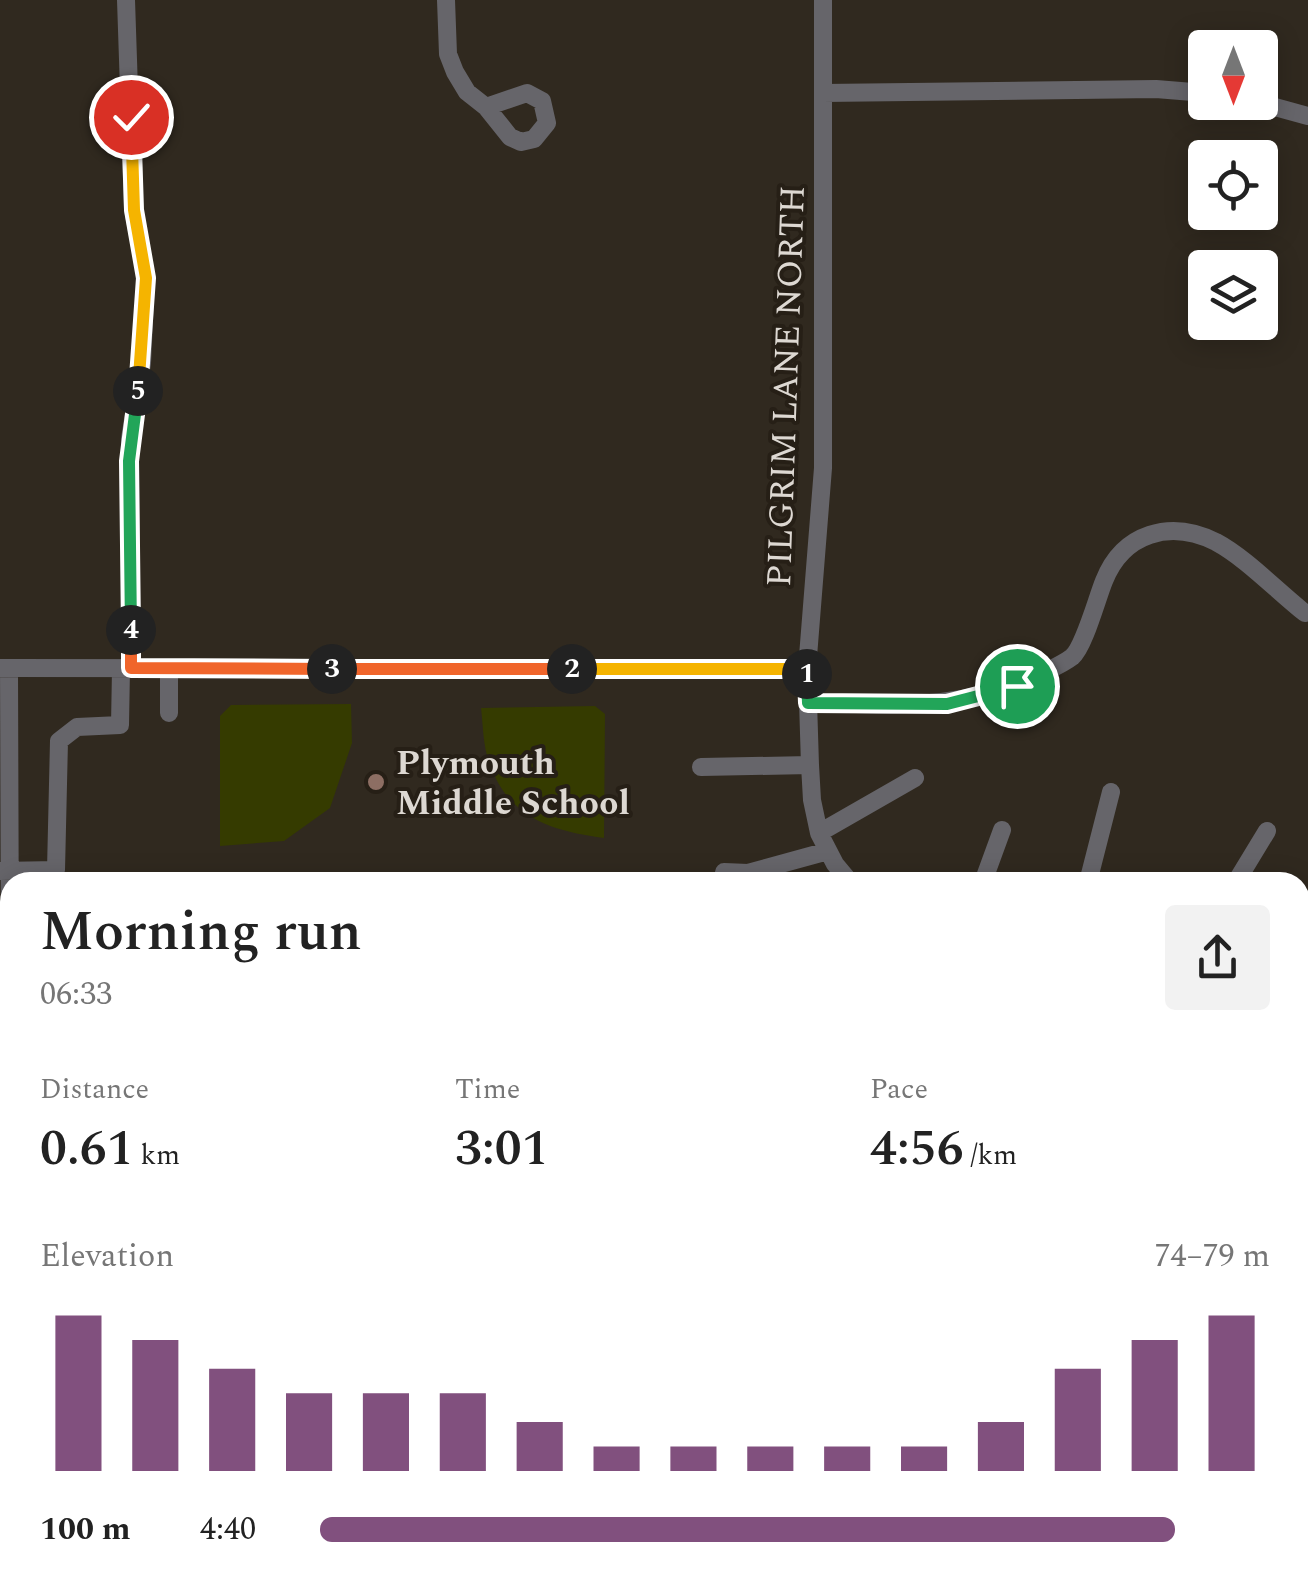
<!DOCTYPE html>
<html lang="en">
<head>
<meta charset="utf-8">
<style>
  :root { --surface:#fff; --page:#f2f2f2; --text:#222; --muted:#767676; --accent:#81507e }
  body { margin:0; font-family:Spectral,serif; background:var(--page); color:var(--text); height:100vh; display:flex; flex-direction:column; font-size:38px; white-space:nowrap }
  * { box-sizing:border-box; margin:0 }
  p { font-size:32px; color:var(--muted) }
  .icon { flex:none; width:55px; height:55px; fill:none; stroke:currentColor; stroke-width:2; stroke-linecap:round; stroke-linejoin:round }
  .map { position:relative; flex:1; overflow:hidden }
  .side { position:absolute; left:0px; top:872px; width:1310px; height:718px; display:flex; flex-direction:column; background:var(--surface); border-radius:30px 30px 0 0; box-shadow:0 5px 25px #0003 }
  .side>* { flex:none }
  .needle { width:65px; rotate:180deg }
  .tools { position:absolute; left:1188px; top:30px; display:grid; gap:20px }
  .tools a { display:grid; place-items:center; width:90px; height:90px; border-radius:10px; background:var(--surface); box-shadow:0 5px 25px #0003; font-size:50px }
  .pin { position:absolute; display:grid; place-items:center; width:85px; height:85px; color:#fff; margin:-42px; border:5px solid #fff; border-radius:50%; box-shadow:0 2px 10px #0007 }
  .km { position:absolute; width:50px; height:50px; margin:-25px; border-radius:50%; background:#222; color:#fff; font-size:28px; line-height:50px; text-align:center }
  .round { display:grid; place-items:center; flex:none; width:105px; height:105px; border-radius:10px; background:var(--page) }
  .head { display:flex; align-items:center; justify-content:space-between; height:170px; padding:0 40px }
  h1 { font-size:55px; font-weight:600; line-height:75px }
  .stats { display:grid; grid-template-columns:repeat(3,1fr); gap:15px; height:170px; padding:10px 40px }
  .stats div { display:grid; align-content:center }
  .stats b { font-size:50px; font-weight:600 }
  .stats small { font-size:28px; font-weight:400 }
  .stats p { font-size:28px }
  .chart { height:280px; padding:20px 40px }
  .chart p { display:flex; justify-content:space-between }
  .chart svg { width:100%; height:180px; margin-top:10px; stroke:var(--accent); stroke-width:6 }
  ul { padding:0 40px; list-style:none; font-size:32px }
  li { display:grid; grid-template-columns:160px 120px 1fr; align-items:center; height:75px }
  li i { height:25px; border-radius:12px; background:var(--accent) }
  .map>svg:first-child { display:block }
  .green { fill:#353b00 }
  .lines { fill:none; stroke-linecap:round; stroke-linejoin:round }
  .minor { stroke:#66656a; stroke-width:18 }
  .split-1-casing { stroke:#fff; stroke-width:20 }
  .split-2-casing { stroke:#fff; stroke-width:20 }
  .split-3-casing { stroke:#fff; stroke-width:20 }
  .split-4-casing { stroke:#fff; stroke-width:20 }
  .split-5-casing { stroke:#fff; stroke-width:20 }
  .split-6-casing { stroke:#fff; stroke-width:20 }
  .split-1 { stroke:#22a559; stroke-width:12 }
  .split-2 { stroke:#f5b400; stroke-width:12 }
  .split-3 { stroke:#f0652b; stroke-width:12 }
  .split-4 { stroke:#f0652b; stroke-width:12 }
  .split-5 { stroke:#22a559; stroke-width:12 }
  .split-6 { stroke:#f5b400; stroke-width:12 }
  .education-dot { fill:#8d6e63; stroke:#261f16; stroke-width:4 }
  .labels { text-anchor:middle; stroke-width:8; stroke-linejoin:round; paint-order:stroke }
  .street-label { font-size:35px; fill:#ddd8d2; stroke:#261f16 }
  .poi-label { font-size:35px; font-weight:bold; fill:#ddd8d2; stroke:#261f16; text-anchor:start }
</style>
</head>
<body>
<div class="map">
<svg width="1308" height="1588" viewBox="0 0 1308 1588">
  <rect width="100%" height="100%" fill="#30291f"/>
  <path class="green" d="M 351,704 L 352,743 L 330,808 L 284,841 L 220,846 L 220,716 L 231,705 Z
    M 595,706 L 605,714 L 604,838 C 551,831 508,818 489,762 C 483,746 483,725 481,708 Z"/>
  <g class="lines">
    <path class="minor" d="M 126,0 L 133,209 L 146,278 L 142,363 L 130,439 L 131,669
      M 446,0 L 448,54 L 455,72 L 467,92 L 486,107 L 510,137 L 521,142 L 534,139 L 547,123 L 542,101 L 527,93 L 486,107
      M 823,0 L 823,468 L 807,669 L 810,765 L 812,800 L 819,833 L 835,864 L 850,882
      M 823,93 L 1156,89 L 1205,93
      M 1257,102 L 1308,116
      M 0,668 L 807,669
      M 9,668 L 10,973
      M 169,669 L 169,713
      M 808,703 C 890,704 962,712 1039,675 C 1049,670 1063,664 1072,657 C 1084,647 1097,598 1104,581 C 1123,533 1170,519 1216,542 C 1246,558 1277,591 1305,613
      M 701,767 L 810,765
      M 819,833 L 915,778
      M 0,871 L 56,870 L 59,741 L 77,727 L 120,725 L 121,669
      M 724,872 L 748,873 L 828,851
      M 983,882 L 1002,830
      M 1088,882 L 1111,792
      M 1236,882 L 1267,831
      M 1300,945 L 1308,936
      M 1300,1009 L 1308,1019
      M 1300,1086 L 1308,1083
      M 1300,1209 L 1308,1209
      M 0,1216 L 10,1216
      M 1300,1304 L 1308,1304
      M 1300,1400 L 1308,1400
      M 0,1494 L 10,1494
      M 1300,1497 L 1308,1497
      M 0,1540 L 10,1541
      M 94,1580 L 94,1588
      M 380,1588 L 380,1580
      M 592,1588 L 592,1580
      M 1117,1588 L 1117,1580"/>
  </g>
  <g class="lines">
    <g class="split-1-casing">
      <path id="split-1" d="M 807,674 L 808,703 L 947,704 L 1017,686"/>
    </g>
    <g class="split-2-casing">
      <path id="split-2" d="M 572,669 L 807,669 L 807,674"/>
    </g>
    <g class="split-3-casing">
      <path id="split-3" d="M 332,669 L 572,669"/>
    </g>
    <g class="split-4-casing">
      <path id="split-4" d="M 131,630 L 131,668 L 332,669"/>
    </g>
    <g class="split-5-casing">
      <path id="split-5" d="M 131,630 L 129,461 L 138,391"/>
    </g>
    <g class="split-6-casing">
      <path id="split-6" d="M 131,117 L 134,210 L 146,278 L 138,391"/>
    </g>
    <use href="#split-1" class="split-1"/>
    <use href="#split-2" class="split-2"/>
    <use href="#split-3" class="split-3"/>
    <use href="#split-4" class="split-4"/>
    <use href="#split-5" class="split-5"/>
    <use href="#split-6" class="split-6"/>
  </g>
  <circle class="education-dot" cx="376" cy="782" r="10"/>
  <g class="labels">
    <g class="street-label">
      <text transform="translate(785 386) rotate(-88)" y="12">PILGRIM LANE NORTH</text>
    </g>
    <g class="poi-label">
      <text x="396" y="774">Plymouth<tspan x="396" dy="40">Middle School</tspan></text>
    </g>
  </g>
</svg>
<div class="tools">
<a><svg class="needle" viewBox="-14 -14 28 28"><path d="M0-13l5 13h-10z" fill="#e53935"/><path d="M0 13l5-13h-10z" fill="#767676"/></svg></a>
<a><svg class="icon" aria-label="locate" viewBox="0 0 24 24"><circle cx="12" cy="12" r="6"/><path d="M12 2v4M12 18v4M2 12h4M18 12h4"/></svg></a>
<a><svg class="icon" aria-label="layers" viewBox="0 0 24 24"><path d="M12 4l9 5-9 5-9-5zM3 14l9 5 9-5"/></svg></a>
</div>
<div class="pin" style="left:1017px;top:686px;background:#1e9e55"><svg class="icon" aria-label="arrive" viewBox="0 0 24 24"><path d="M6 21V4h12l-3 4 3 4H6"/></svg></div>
<div class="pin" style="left:131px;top:117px;background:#d93025"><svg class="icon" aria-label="check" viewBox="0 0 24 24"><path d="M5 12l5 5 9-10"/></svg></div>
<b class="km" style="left:807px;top:674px">1</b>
<b class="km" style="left:572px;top:669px">2</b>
<b class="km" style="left:332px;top:669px">3</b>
<b class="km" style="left:131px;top:630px">4</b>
<b class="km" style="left:138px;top:391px">5</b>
<section class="side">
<div class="head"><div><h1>Morning run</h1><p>06:33</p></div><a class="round"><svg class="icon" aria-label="share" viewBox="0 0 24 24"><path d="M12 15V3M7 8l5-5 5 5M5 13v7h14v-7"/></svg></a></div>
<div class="stats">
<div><p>Distance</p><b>0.61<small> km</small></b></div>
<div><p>Time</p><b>3:01</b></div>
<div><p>Pace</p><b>4:56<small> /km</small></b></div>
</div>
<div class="chart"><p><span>Elevation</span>74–79 m</p>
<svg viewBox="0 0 160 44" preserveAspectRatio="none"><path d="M5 44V6M15 44V12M25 44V19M35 44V25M45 44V25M55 44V25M65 44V32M75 44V38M85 44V38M95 44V38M105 44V38M115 44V38M125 44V32M135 44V19M145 44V12M155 44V6"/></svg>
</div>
<ul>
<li><b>100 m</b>4:40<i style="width:90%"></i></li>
</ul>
</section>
</div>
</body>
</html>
